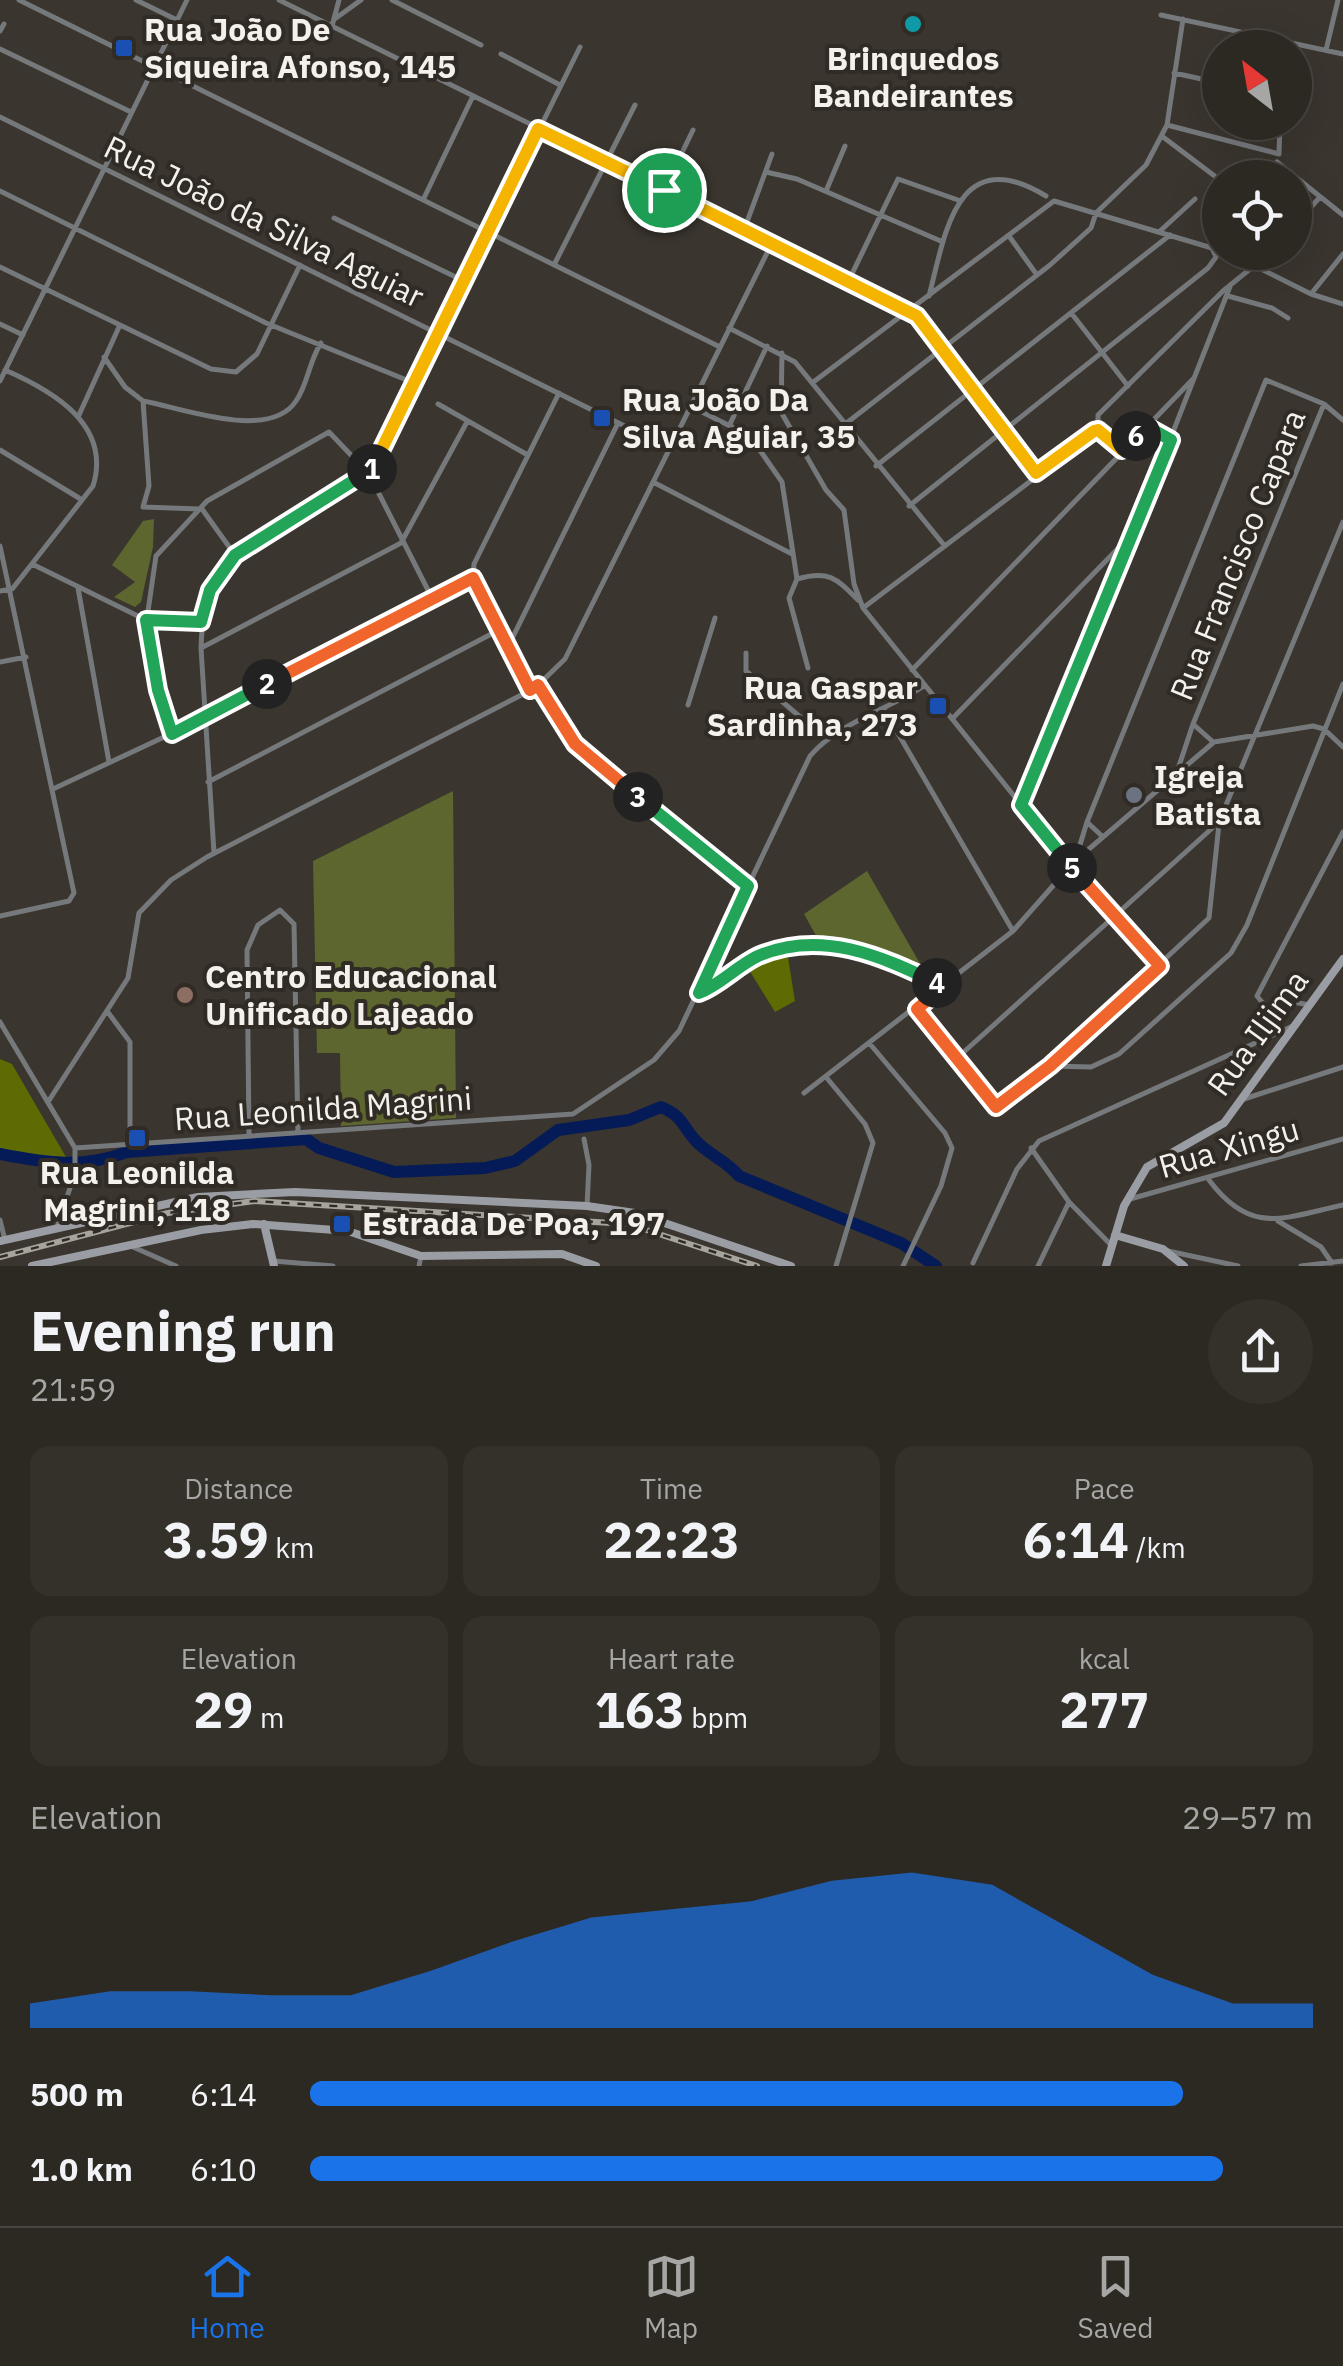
<!DOCTYPE html>
<html lang="en">
<head>
<meta charset="utf-8">
<style>
  :root { --surface:#2c2822; --page:#34302a; --text:#f1f3f6; --muted:#a6a6a5; --line:#484440; --accent:#1a73e8 }
  body { margin:0; font-family:"IBM Plex Sans",sans-serif; background:var(--page); color:var(--text); height:100vh; display:flex; flex-direction:column; font-size:38px; white-space:nowrap }
  * { box-sizing:border-box; margin:0 }
  p { font-size:32px; color:var(--muted) }
  .icon { flex:none; width:55px; height:55px; fill:none; stroke:currentColor; stroke-width:2; stroke-linecap:round; stroke-linejoin:round }
  .map { position:relative; height:1266px; overflow:hidden }
  .sheet { display:flex; flex-direction:column; background:var(--surface); flex:1 }
  .sheet>* { flex:none }
  .needle { width:65px; rotate:329deg }
  .fabs { position:absolute; left:1202px; top:30px; display:grid; gap:20px }
  .fabs a { display:grid; place-items:center; width:110px; height:110px; border-radius:50%; background:var(--surface); box-shadow:0 10px 40px #0002,0 0 0 2px var(--line); font-size:50px }
  .pin { position:absolute; display:grid; place-items:center; width:85px; height:85px; color:#fff; margin:-42px; border:5px solid #fff; border-radius:50%; box-shadow:0 2px 10px #0007 }
  .km { position:absolute; width:50px; height:50px; margin:-25px; border-radius:50%; background:#222; color:#fff; font-size:28px; line-height:50px; text-align:center }
  .round { display:grid; place-items:center; flex:none; width:105px; height:105px; border-radius:52px; background:var(--page) }
  .overview { display:flex; align-items:center; justify-content:space-between; height:170px; padding:0 30px }
  h1 { font-size:55px; font-weight:800; line-height:75px }
  .figures { display:grid; grid-template-columns:repeat(3,1fr); gap:15px; height:170px; padding:10px 30px }
  .figures div { display:grid; align-content:center; border-radius:20px; background:var(--page); text-align:center }
  .figures b { font-size:50px; font-weight:800 }
  .figures small { font-size:28px; font-weight:400 }
  .figures p { font-size:28px }
  .chart { height:280px; padding:20px 30px }
  .chart p { display:flex; justify-content:space-between }
  .chart svg { width:100%; height:180px; margin-top:10px; fill:var(--accent); opacity:.7 }
  ul { padding:0 30px; list-style:none; font-size:32px }
  li { display:grid; grid-template-columns:160px 120px 1fr; align-items:center; height:75px }
  li i { height:25px; border-radius:12px; background:var(--accent) }
  .tabs { display:flex; justify-content:space-around; align-items:center; height:140px; border-top:2px solid var(--line); background:var(--surface); font-size:28px; color:var(--muted) }
  .tabs a { display:grid; justify-items:center; gap:5px }
  .tabs .current { color:var(--accent) }
  .map>svg:first-child { display:block }
  .green { fill:#5d662e }
  .forest { fill:#5e6a02 }
  .lines { fill:none; stroke-linecap:round; stroke-linejoin:round }
  .river { stroke:#051b58; stroke-width:12 }
  .street { stroke:#76797c; stroke-width:5 }
  .secondary { stroke:#9a9ea4; stroke-width:8 }
  .rail-casing { stroke:#a7a49e; stroke-width:6 }
  .rail { stroke:#302b24; stroke-width:2.5; stroke-dasharray:8; stroke-linecap:butt }
  .split-1-casing { stroke:#fff; stroke-width:20 }
  .split-2-casing { stroke:#fff; stroke-width:20 }
  .split-3-casing { stroke:#fff; stroke-width:20 }
  .split-4-casing { stroke:#fff; stroke-width:20 }
  .split-5-casing { stroke:#fff; stroke-width:20 }
  .split-6-casing { stroke:#fff; stroke-width:20 }
  .split-7-casing { stroke:#fff; stroke-width:20 }
  .split-1 { stroke:#f5b400; stroke-width:12 }
  .split-2 { stroke:#22a559; stroke-width:12 }
  .split-3 { stroke:#f0652b; stroke-width:12 }
  .split-4 { stroke:#22a559; stroke-width:12 }
  .split-5 { stroke:#f0652b; stroke-width:12 }
  .split-6 { stroke:#22a559; stroke-width:12 }
  .split-7 { stroke:#f5b400; stroke-width:12 }
  .culture-dot { fill:#0f9aa8; stroke:#302b24; stroke-width:4 }
  .transit-dot { fill:#1a4fb4; stroke:#302b24; stroke-width:4 }
  .worship-dot { fill:#6b7280; stroke:#302b24; stroke-width:4 }
  .education-dot { fill:#8d6e63; stroke:#302b24; stroke-width:4 }
  .labels { text-anchor:middle; stroke-width:8; stroke-linejoin:round; paint-order:stroke }
  .poi-label { font-size:32px; font-weight:bold; fill:#f4f1ec; stroke:#302b24; text-anchor:start }
  .street-label { font-size:32px; fill:#f4f1ec; stroke:#302b24 }
</style>
</head>
<body>
<div class="map">
<svg width="1343" height="1266" viewBox="0 0 1343 1266">
  <rect width="100%" height="100%" fill="#3a352e"/>
  <path class="green" d="M 154,519 L 153,547 L 141,602 L 135,607 L 114,597 L 135,582 L 112,565 L 143,521 Z
    M 453,791 L 456,1118 L 341,1126 L 340,1053 L 317,1053 L 313,861 Z
    M 867,871 L 926,974 L 866,948 L 819,941 L 804,914 Z"/>
  <path class="forest" d="M 787,951 L 795,1001 L 775,1012 L 746,965 Z
    M 0,1059 L 12,1064 L 66,1157 L 0,1152 Z"/>
  <g class="lines">
    <path class="river" d="M 0,1154 C 45,1163 83,1169 127,1152 L 306,1139 L 319,1148 L 394,1172 L 485,1168 L 515,1161 L 558,1130 L 629,1120 L 661,1107 C 685,1118 679,1122 695,1140 C 707,1154 726,1160 739,1176 L 901,1243 L 936,1266"/>
    <path class="street" d="M 19,0 L 720,347
      M 136,0 L 177,20
      M 279,0 L 909,311 L 1036,473
      M 392,0 L 481,45
      M 1161,15 L 1343,54
      M 336,18 L 361,0
      M 332,26 L 339,0
      M 0,31 L 4,24
      M 0,49 L 131,112
      M 1326,50 L 1338,0
      M 501,54 L 560,85
      M 1174,73 L 1220,83
      M 0,117 L 669,448
      M 1167,125 L 1279,154
      M 1163,137 L 1220,180
      M 1279,154 L 1280,122
      M 1277,162 L 1343,215
      M 766,172 L 797,179 L 943,242
      M 1265,178 L 1277,162
      M 664,190 L 693,130
      M 0,191 L 266,323 L 414,383
      M 826,191 L 845,146
      M 423,200 L 473,96
      M 334,218 L 464,281
      M 1295,225 L 1320,197
      M 744,230 L 772,154
      M 1159,232 L 1195,199
      M 1009,236 L 1037,275
      M 1252,252 L 1255,266
      M 554,265 L 635,105
      M 1255,266 L 1311,294 L 1343,304
      M 0,267 L 211,369 L 236,372 L 257,354 L 300,265
      M 849,280 L 898,179 L 958,200
      M 1311,294 L 1343,254
      M 929,296 C 945,235 956,141 1046,196
      M 1228,296 L 1272,308 L 1288,318
      M 1072,314 L 1128,386
      M 0,324 L 23,335
      M 729,328 L 795,362 L 944,545
      M 782,353 L 781,412 L 826,490 L 844,510 L 854,584 L 863,608 L 1084,883 L 1160,966
      M 104,357 L 125,387 L 143,401 L 149,486 L 143,507 L 199,509
      M 5,370 C 53,391 112,425 93,486 L 13,588
      M 0,381 L 187,0
      M 812,383 L 1054,201 L 1212,248 L 1216,257 L 1208,268 L 909,506
      M 143,401 C 180,407 269,442 296,401 C 308,384 309,361 321,343
      M 438,404 L 526,454
      M 690,406 L 750,436 L 782,482 L 797,579
      M 79,415 L 119,327
      M 730,424 L 767,346
      M 844,425 L 1050,265 L 1091,228 L 1096,213 L 1146,165 L 1167,125 L 1183,19
      M 1146,426 L 1171,440
      M 1098,430 L 1098,415 L 1223,291 L 1271,252
      M 1098,430 L 1122,451
      M 0,450 L 79,498
      M 876,466 L 1170,235
      M 369,474 L 580,47
      M 653,482 L 792,554
      M 202,509 L 235,555
      M 0,546 L 74,893 L 69,901 L 0,916
      M 32,564 L 146,620 L 201,622
      M 473,578 L 530,690
      M 78,588 L 109,762
      M 0,591 L 12,589
      M 863,608 L 1098,430
      M 508,647 L 618,423
      M 201,648 L 401,543 L 467,422
      M 746,653 L 746,671 L 825,738
      M 0,662 L 26,657
      M 808,668 L 789,598 L 797,579 C 829,570 836,578 858,600
      M 912,670 L 1194,378
      M 538,685 L 575,744 L 748,886
      M 688,705 L 715,618
      M 885,711 L 1013,931
      M 952,719 L 1132,534
      M 1193,724 L 1212,741
      M 172,732 L 158,690 L 146,625 L 156,556 L 207,501 L 329,432 L 369,474 L 433,600
      M 1177,772 L 1193,724 L 1324,404
      M 208,782 L 499,630
      M 53,789 L 194,723 L 473,578 L 474,564 L 559,393
      M 1021,805 L 1073,687 L 1231,284
      M 1087,822 L 1103,837
      M 214,853 L 201,648 C 202,543 290,520 369,474
      M 1075,861 L 1087,822 L 1266,380 L 1324,404 L 1343,420
      M 699,993 C 720,985 736,966 758,956 C 824,928 885,958 944,986
      M 1310,1005 L 1293,1002 L 1266,1007 L 1257,996 L 1343,832
      M 917,1009 L 956,1059 L 1219,822 L 1343,522
      M 107,1011 L 130,1042 L 130,1144
      M 0,1022 L 75,1148 L 75,1173 L 57,1227
      M 870,1044 L 945,1133 L 952,1148 L 941,1186 L 903,1266
      M 956,1059 L 996,1107 L 1050,1066 L 1209,918 L 1219,824
      M 1050,1066 L 1091,1067 L 1119,1054 L 1231,953 L 1247,925 L 1343,684
      M 826,1077 L 865,1124 L 873,1143 L 836,1266
      M 804,1093 L 1013,931 L 1075,861 L 1214,742 L 1313,726 L 1324,729 L 1343,747
      M 1244,1099 L 1343,1067
      M 48,1102 L 128,978 L 139,913 L 171,880 L 207,857 L 535,688 L 565,659 L 772,243
      M 249,1135 L 247,950 L 258,925 L 280,910 L 294,924 L 298,1133
      M 584,1139 L 589,1165 L 587,1206
      M 75,1148 L 573,1114 L 654,1060 L 679,1031 L 810,756 C 838,723 887,710 924,686
      M 1031,1148 L 1069,1202 L 1112,1246
      M 1209,1180 C 1251,1236 1283,1218 1343,1205
      M 1130,1199 L 1343,1139
      M 0,1220 L 5,1240
      M 1278,1221 L 1321,1247 L 1332,1263
      M 133,1247 L 176,1266
      M 1168,1251 L 1238,1266
      M 274,1261 L 333,1266
      M 973,1263 L 1017,1169 L 1039,1141 L 1295,1025
      M 419,1266 L 421,1256
      M 1038,1266 L 1069,1202
      M 1301,1266 L 1343,1261"/>
    <path class="secondary" d="M 264,1224 L 274,1266
      M 1115,1235 L 1163,1249 L 1184,1266
      M 0,1241 L 198,1197 L 295,1192 L 587,1206 L 635,1213 L 791,1266
      M 32,1266 L 201,1230 L 253,1224 L 348,1231 L 421,1256 L 562,1254 L 596,1266
      M 1106,1266 L 1124,1206 L 1147,1167 L 1224,1123 L 1343,959"/>
    <g class="rail-casing">
      <path id="rail" d="M 0,1257 L 168,1213 L 254,1201 L 628,1224 L 757,1266"/>
    </g>
    <use href="#rail" class="rail"/>
  </g>
  <g class="lines">
    <g class="split-1-casing">
      <path id="split-1" d="M 372,469 L 538,129 L 664,190"/>
    </g>
    <g class="split-2-casing">
      <path id="split-2" d="M 267,684 L 172,734 L 158,690 L 146,620 L 201,622 L 210,590 L 235,555 L 372,469"/>
    </g>
    <g class="split-3-casing">
      <path id="split-3" d="M 267,684 L 473,578 L 530,690 L 538,685 L 575,744 L 638,797"/>
    </g>
    <g class="split-4-casing">
      <path id="split-4" d="M 638,797 L 748,886 L 699,993 C 720,985 737,966 758,956 C 821,929 881,956 937,983"/>
    </g>
    <g class="split-5-casing">
      <path id="split-5" d="M 937,983 L 944,986 L 917,1009 L 996,1107 L 1050,1066 L 1160,966 L 1072,868"/>
    </g>
    <g class="split-6-casing">
      <path id="split-6" d="M 1072,868 L 1021,805 L 1171,440 L 1146,426 L 1136,436"/>
    </g>
    <g class="split-7-casing">
      <path id="split-7" d="M 664,190 L 917,316 L 1036,473 L 1094,431 L 1098,430 L 1122,450 L 1136,436"/>
    </g>
    <use href="#split-1" class="split-1"/>
    <use href="#split-2" class="split-2"/>
    <use href="#split-3" class="split-3"/>
    <use href="#split-4" class="split-4"/>
    <use href="#split-5" class="split-5"/>
    <use href="#split-6" class="split-6"/>
    <use href="#split-7" class="split-7"/>
  </g>
  <circle class="culture-dot" cx="913" cy="24" r="10"/>
  <g class="transit-dot">
    <rect x="114" y="38" width="20" height="20" rx="5"/>
    <rect x="592" y="408" width="20" height="20" rx="5"/>
    <rect x="928" y="696" width="20" height="20" rx="5"/>
    <rect x="127" y="1128" width="20" height="20" rx="5"/>
    <rect x="332" y="1214" width="20" height="20" rx="5"/>
  </g>
  <circle class="worship-dot" cx="1134" cy="795" r="10"/>
  <circle class="education-dot" cx="185" cy="995" r="10"/>
  <g class="labels">
    <g class="poi-label">
      <text x="144" y="41">Rua João De<tspan x="144" dy="37">Siqueira Afonso, 145</tspan></text>
      <text x="913" y="70" text-anchor="middle">Brinquedos<tspan x="913" dy="37">Bandeirantes</tspan></text>
      <text x="622" y="411">Rua João Da<tspan x="622" dy="37">Silva Aguiar, 35</tspan></text>
      <text x="918" y="699" text-anchor="end">Rua Gaspar<tspan x="918" dy="37">Sardinha, 273</tspan></text>
      <text x="1154" y="788">Igreja<tspan x="1154" dy="37">Batista</tspan></text>
      <text x="205" y="988">Centro Educacional<tspan x="205" dy="37">Unificado Lajeado</tspan></text>
      <text x="137" y="1184" text-anchor="middle">Rua Leonilda<tspan x="137" dy="37">Magrini, 118</tspan></text>
      <text x="362" y="1235">Estrada De Poa, 197</text>
    </g>
    <g class="street-label">
      <text transform="translate(264 222) rotate(26)" y="11">Rua João da Silva Aguiar</text>
      <text transform="translate(1238 555) rotate(-68)" y="11">Rua Francisco Capara</text>
      <text transform="translate(1258 1033) rotate(-54)" y="11">Rua Iljima</text>
      <text transform="translate(323 1109) rotate(-4)" y="11">Rua Leonilda Magrini</text>
      <text transform="translate(1229 1148) rotate(-16)" y="11">Rua Xingu</text>
    </g>
  </g>
</svg>
<div class="fabs">
<a><svg class="needle" viewBox="-14 -14 28 28"><path d="M0-13l5 13h-10z" fill="#e53935"/><path d="M0 13l5-13h-10z" fill="#a6a6a5"/></svg></a>
<a><svg class="icon" aria-label="locate" viewBox="0 0 24 24"><circle cx="12" cy="12" r="6"/><path d="M12 2v4M12 18v4M2 12h4M18 12h4"/></svg></a>
</div>
<div class="pin" style="left:664px;top:190px;background:#1e9e55"><svg class="icon" aria-label="arrive" viewBox="0 0 24 24"><path d="M6 21V4h12l-3 4 3 4H6"/></svg></div>
<b class="km" style="left:372px;top:469px">1</b>
<b class="km" style="left:267px;top:684px">2</b>
<b class="km" style="left:638px;top:797px">3</b>
<b class="km" style="left:937px;top:983px">4</b>
<b class="km" style="left:1072px;top:868px">5</b>
<b class="km" style="left:1136px;top:436px">6</b>
</div>
<section class="sheet">
<div class="overview"><div><h1>Evening run</h1><p>21:59</p></div><a class="round"><svg class="icon" aria-label="share" viewBox="0 0 24 24"><path d="M12 15V3M7 8l5-5 5 5M5 13v7h14v-7"/></svg></a></div>
<div class="figures">
<div><p>Distance</p><b>3.59<small> km</small></b></div>
<div><p>Time</p><b>22:23</b></div>
<div><p>Pace</p><b>6:14<small> /km</small></b></div>
</div>
<div class="figures">
<div><p>Elevation</p><b>29<small> m</small></b></div>
<div><p>Heart rate</p><b>163<small> bpm</small></b></div>
<div><p>kcal</p><b>277</b></div>
</div>
<div class="chart"><p><span>Elevation</span>29–57 m</p>
<svg viewBox="0 0 160 44" preserveAspectRatio="none"><path d="M0 44V38L10 35L20 35L30 36L40 36L50 30L60 23L70 17L80 15L90 13L100 8L110 6L120 9L130 20L140 31L150 38L160 38V44z"/></svg>
</div>
<ul>
<li><b>500 m</b>6:14<i style="width:87%"></i></li>
<li><b>1.0 km</b>6:10<i style="width:91%"></i></li>
</ul>
</section>
<nav class="tabs">
<a class="current"><svg class="icon" aria-label="home" viewBox="0 0 24 24"><path d="M3 11l9-7 9 7M6 9v11h12V9"/></svg>Home</a>
<a><svg class="icon" aria-label="map" viewBox="0 0 24 24"><path d="M3 6l6-2 6 2 6-2v14l-6 2-6-2-6 2zM9 4v14M15 6v14"/></svg>Map</a>
<a><svg class="icon" aria-label="saved" viewBox="0 0 24 24"><path d="M7 4h10v16l-5-4-5 4z"/></svg>Saved</a>
</nav>
</body>
</html>
